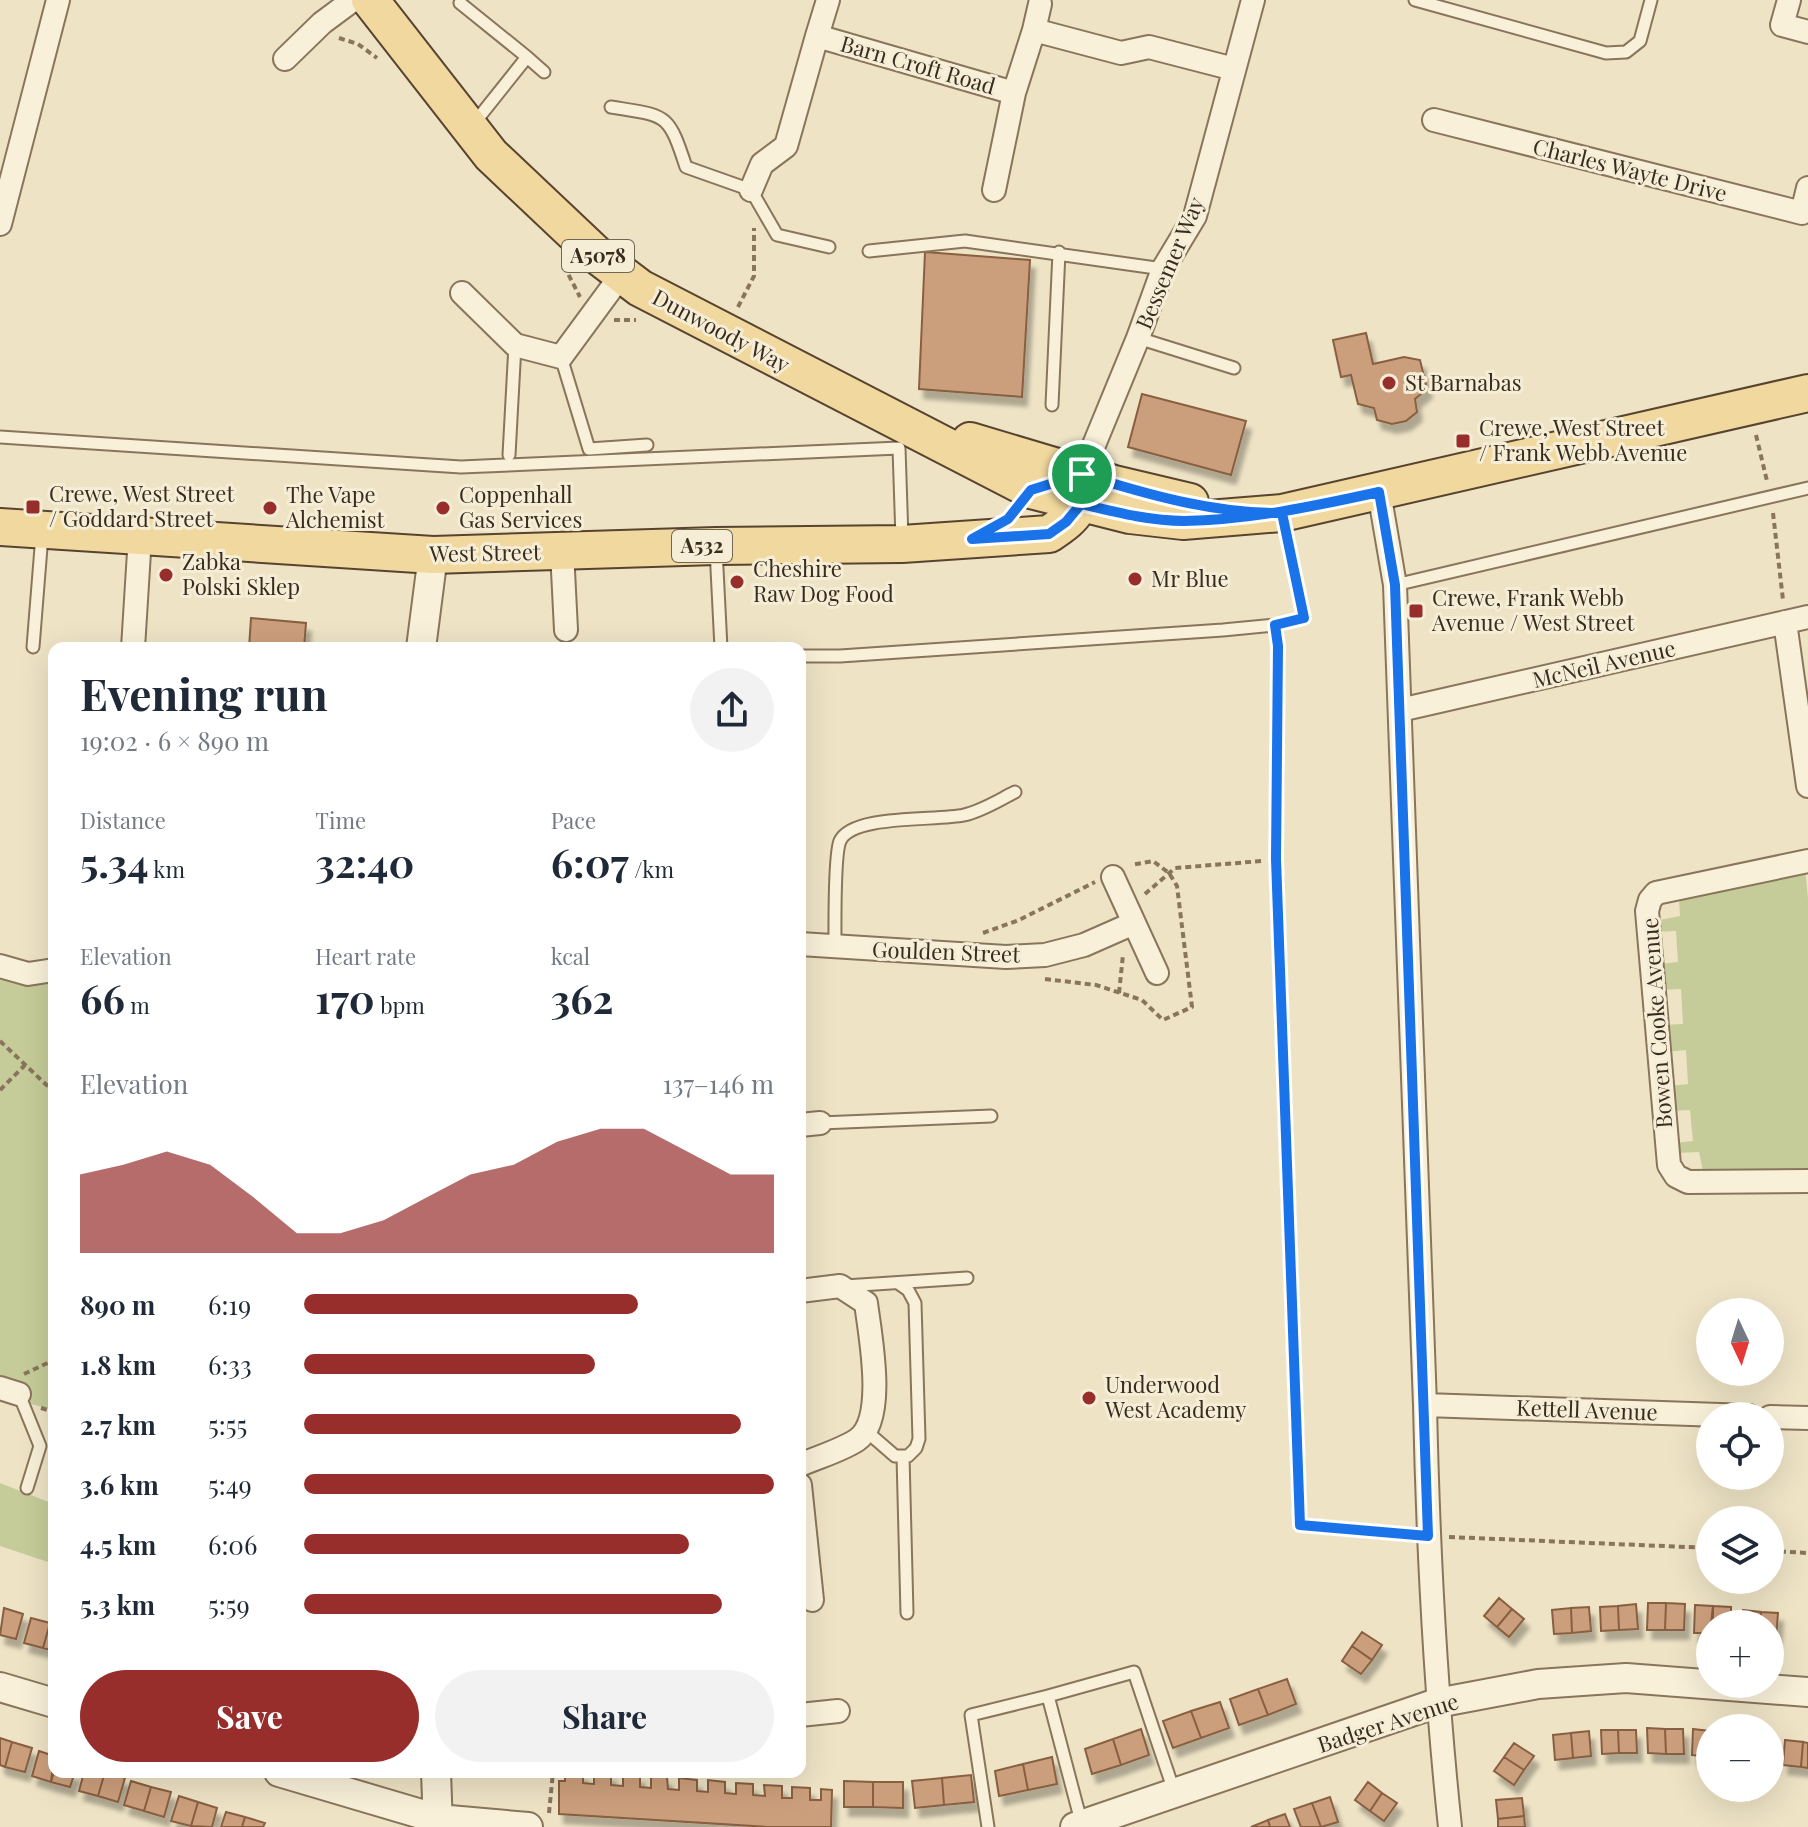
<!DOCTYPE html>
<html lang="en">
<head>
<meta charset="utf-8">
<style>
  :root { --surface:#fff; --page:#f2f2f3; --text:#1f2937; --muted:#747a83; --accent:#972e2c }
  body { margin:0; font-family:"Playfair Display",serif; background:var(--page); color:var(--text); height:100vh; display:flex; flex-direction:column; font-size:30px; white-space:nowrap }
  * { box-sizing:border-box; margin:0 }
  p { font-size:26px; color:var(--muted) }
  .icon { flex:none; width:44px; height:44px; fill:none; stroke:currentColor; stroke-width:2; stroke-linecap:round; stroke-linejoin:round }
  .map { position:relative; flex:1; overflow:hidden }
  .side { position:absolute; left:48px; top:642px; width:758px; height:1136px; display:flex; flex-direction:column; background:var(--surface); border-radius:16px; box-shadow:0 8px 32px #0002 }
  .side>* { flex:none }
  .needle { width:52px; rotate:176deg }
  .controls { position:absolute; left:1696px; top:1298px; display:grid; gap:16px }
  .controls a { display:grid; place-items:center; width:88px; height:88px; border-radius:50%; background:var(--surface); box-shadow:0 8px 32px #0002; font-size:40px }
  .pin { position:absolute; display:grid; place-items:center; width:68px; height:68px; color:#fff; margin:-34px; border:4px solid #fff; border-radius:50%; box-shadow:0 2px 8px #0007 }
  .round { display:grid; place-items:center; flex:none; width:84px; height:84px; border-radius:42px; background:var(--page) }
  .summary { display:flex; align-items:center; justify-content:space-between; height:136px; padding:0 32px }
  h1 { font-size:44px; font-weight:700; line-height:60px }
  .stats { display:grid; grid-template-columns:repeat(3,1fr); gap:12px; height:136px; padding:8px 32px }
  .stats div { display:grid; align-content:center }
  .stats b { font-size:40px; font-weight:700 }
  .stats small { font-size:22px; font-weight:400 }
  .stats p { font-size:22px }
  .chart { height:224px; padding:16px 32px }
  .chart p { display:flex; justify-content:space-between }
  .chart svg { width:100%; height:144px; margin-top:8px; fill:var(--accent); opacity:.7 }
  .cta { display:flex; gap:16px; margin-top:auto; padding:16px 32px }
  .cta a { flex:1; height:92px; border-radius:48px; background:var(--accent); color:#fff; font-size:32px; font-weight:700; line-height:92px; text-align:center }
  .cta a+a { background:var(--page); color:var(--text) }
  ul { padding:0 32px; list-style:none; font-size:26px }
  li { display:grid; grid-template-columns:128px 96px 1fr; align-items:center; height:60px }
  li i { height:20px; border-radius:10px; background:var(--accent) }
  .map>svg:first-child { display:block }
  .green { fill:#c5cc99 }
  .building { fill:#cc9f7c; stroke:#885f41; stroke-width:2; filter:url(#shadow) }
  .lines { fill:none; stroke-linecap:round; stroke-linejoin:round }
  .service-casing { stroke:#89755b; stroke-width:15 }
  .minor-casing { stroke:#89755b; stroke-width:26 }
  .tertiary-casing { stroke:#89755b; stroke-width:32 }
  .primary-casing { stroke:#57432f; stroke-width:40 }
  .path { stroke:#89755b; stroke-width:4; stroke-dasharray:6 4; stroke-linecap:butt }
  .service { stroke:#f9f0d9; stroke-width:11 }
  .minor { stroke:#f9f0d9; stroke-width:22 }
  .tertiary { stroke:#f9f0d9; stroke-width:28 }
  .primary { stroke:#f0d89e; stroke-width:36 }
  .route-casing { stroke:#fff; stroke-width:16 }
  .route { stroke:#1a73e8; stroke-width:10 }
  .poi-dot { fill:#972e2c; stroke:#f5edd5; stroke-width:3 }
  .labels { text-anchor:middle; stroke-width:6; stroke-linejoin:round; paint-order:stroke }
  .shield { fill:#f5edd5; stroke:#716656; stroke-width:2 }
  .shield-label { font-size:20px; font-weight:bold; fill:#392c1f }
  .street-label { font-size:22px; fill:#392c1f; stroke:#f5edd5 }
  .poi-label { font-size:22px; fill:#392c1f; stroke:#f5edd5; text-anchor:start }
</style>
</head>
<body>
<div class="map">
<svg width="1808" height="1827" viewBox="0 0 1808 1827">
  <defs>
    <filter id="shadow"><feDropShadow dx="5" dy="9" stdDeviation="2" flood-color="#0004"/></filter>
  </defs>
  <rect width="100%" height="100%" fill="#eee3c5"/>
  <path class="green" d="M 1805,868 L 1808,899 L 1808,1168 L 1703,1171 L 1699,1152 L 1675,1153 L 1674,1143 L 1693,1141 L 1690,1110 L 1671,1111 L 1670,1086 L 1688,1084 L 1686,1050 L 1665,1052 L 1663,1025 L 1683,1024 L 1681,989 L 1660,990 L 1659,964 L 1678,962 L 1676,931 L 1656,932 L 1655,921 L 1680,916 L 1679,898 Z
    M 0,966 L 54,970 L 54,1410 L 31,1404 L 19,1394 L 0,1388 Z
    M 0,1483 L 54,1504 L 54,1564 L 0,1546 Z"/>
  <path class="building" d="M 925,252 L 1030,260 L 1022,397 L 919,389 Z
    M 1366,333 L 1373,364 L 1404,357 L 1420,360 L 1427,389 L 1415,399 L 1417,412 L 1406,421 L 1392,424 L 1377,420 L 1374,408 L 1358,404 L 1351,375 L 1341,377 L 1333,340 Z
    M 1142,394 L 1246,421 L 1231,475 L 1128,447 Z
    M 251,618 L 306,623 L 304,648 L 249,648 Z
    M 1499,1598 L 1512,1609 L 1497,1627 L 1484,1616 Z
    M 1648,1603 L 1666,1603 L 1665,1630 L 1647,1630 Z
    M 1666,1603 L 1685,1604 L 1684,1630 L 1665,1630 Z
    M 1636,1604 L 1638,1629 L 1619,1630 L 1618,1606 Z
    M 1695,1605 L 1713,1606 L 1710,1633 L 1694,1633 Z
    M 1618,1606 L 1619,1630 L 1601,1631 L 1600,1607 Z
    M 1713,1606 L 1731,1607 L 1731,1624 L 1713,1624 Z
    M 1589,1607 L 1591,1631 L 1572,1633 L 1571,1608 Z
    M 4,1608 L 23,1614 L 16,1639 L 0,1635 Z
    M 1571,1608 L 1572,1633 L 1554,1634 L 1552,1610 Z
    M 1512,1609 L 1524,1619 L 1509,1637 L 1497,1627 Z
    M 1743,1610 L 1761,1612 L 1760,1624 L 1742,1624 Z
    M 1761,1612 L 1778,1613 L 1776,1638 L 1770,1638 L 1770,1624 L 1760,1624 Z
    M 31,1618 L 50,1623 L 43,1648 L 24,1643 Z
    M 50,1623 L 54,1625 L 54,1651 L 43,1648 Z
    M 1362,1632 L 1382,1645 L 1372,1660 L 1352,1646 Z
    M 1352,1646 L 1372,1660 L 1361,1674 L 1342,1661 Z
    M 1287,1679 L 1296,1704 L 1268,1715 L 1258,1689 Z
    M 1258,1689 L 1268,1715 L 1239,1725 L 1230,1699 Z
    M 1220,1702 L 1229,1728 L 1201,1738 L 1191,1711 Z
    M 1191,1711 L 1201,1738 L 1173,1748 L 1163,1721 Z
    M 1647,1728 L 1665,1729 L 1666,1754 L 1648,1753 Z
    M 1141,1729 L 1149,1755 L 1121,1765 L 1113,1739 Z
    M 1665,1729 L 1683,1729 L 1684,1754 L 1666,1754 Z
    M 1693,1729 L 1710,1731 L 1710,1757 L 1692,1755 Z
    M 1601,1730 L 1618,1730 L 1619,1753 L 1602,1754 Z
    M 1618,1730 L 1636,1730 L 1637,1753 L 1619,1753 Z
    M 1589,1731 L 1591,1756 L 1573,1758 L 1571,1733 Z
    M 1571,1733 L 1573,1758 L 1555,1760 L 1553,1735 Z
    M 0,1738 L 12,1742 L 5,1767 L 0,1765 Z
    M 1770,1738 L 1776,1739 L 1774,1764 L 1770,1764 Z
    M 1113,1739 L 1121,1765 L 1092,1774 L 1085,1749 Z
    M 1785,1740 L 1803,1742 L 1801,1767 L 1783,1765 Z
    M 12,1742 L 32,1748 L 25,1772 L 5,1767 Z
    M 1803,1742 L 1808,1743 L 1808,1768 L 1801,1767 Z
    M 1514,1743 L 1534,1756 L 1524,1770 L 1504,1757 Z
    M 39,1751 L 54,1756 L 51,1782 L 32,1776 Z
    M 1052,1757 L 1057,1784 L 1028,1790 L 1023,1764 Z
    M 1504,1757 L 1524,1770 L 1514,1785 L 1494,1771 Z
    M 1023,1764 L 1028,1790 L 999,1796 L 995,1771 Z
    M 54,1771 L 75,1772 L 70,1787 L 51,1782 Z
    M 84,1772 L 105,1772 L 98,1796 L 79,1791 Z
    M 105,1772 L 125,1778 L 118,1802 L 98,1796 Z
    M 565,1772 L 583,1772 L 583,1783 L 594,1784 L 594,1772 L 611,1773 L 611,1785 L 623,1786 L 623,1774 L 640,1775 L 640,1787 L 651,1788 L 651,1776 L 667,1777 L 668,1789 L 679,1790 L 679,1778 L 697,1780 L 697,1791 L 708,1792 L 708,1780 L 725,1782 L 725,1793 L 736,1794 L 736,1783 L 753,1784 L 753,1795 L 765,1796 L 764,1785 L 782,1786 L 782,1798 L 792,1798 L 792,1787 L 810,1788 L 810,1800 L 821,1800 L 821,1789 L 832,1790 L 831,1827 L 768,1827 L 559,1814 L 559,1781 L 565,1781 Z
    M 971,1775 L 974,1802 L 944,1805 L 942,1778 Z
    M 942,1778 L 944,1805 L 915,1808 L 912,1781 Z
    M 131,1781 L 151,1787 L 144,1811 L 124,1805 Z
    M 844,1781 L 873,1782 L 873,1807 L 844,1807 Z
    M 873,1782 L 903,1782 L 903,1808 L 873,1807 Z
    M 1368,1782 L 1382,1793 L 1370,1811 L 1355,1800 Z
    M 151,1787 L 171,1792 L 164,1817 L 144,1811 Z
    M 1382,1793 L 1397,1803 L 1384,1821 L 1370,1811 Z
    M 179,1796 L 198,1802 L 191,1826 L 171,1821 Z
    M 1330,1797 L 1338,1822 L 1321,1827 L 1312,1803 Z
    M 1522,1798 L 1524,1816 L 1498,1819 L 1496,1800 Z
    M 198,1802 L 217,1808 L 212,1827 L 191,1826 Z
    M 1312,1803 L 1321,1827 L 1301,1827 L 1294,1809 Z
    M 226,1812 L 245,1817 L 242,1827 L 221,1827 Z
    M 1285,1814 L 1290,1827 L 1270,1827 L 1268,1820 Z
    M 1524,1816 L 1525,1827 L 1498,1827 L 1498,1819 Z
    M 245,1817 L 265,1823 L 263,1827 L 242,1827 Z
    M 1268,1820 L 1270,1827 L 1251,1827 Z"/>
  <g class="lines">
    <g class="service-casing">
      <path id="service" d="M 1415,0 L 1606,53 L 1626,52 L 1640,41 L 1651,0
        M 460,3 L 527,57 L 472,126
        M 527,57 L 544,72
        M 611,107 C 667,116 668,112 686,167 L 751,190 L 777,235 L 829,247
        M 869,251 L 965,241 L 1163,269
        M 1138,338 L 1234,368
        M 561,357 L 589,449 L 647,445
        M 1052,405 L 1059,252
        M 0,437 L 461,467 L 899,448 L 902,539
        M 509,455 L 515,345
        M 716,549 L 721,648
        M 1395,585 L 1808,488
        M 1275,625 L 1278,646 L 1276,859 L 1300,1525 L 1428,1536
        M 33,647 L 42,535
        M 800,656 L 840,656 L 1223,630 L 1275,625 L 1304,618 L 1283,517
        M 835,947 C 835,927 834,855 840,841 C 852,814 937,821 964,815 C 982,811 999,800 1015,792
        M 820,1123 L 991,1116
        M 845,1286 L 967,1278
        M 19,1394 L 40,1446 L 27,1488
        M 865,1430 L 895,1456 L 908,1456 L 916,1448 L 919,1439 L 915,1303 L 908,1290 L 898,1283
        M 903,1456 L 907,1613
        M 1082,1825 L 1048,1696 L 1134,1672 L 1175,1794
        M 988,1827 L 971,1715 L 1048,1696"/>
    </g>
    <g class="minor-casing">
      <path id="minor" d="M 1789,0 L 1782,25 L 1808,32
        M 1034,30 L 1040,4
        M 817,36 L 828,0
        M 285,59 L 322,23 L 353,0
        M 1434,120 L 1802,213 L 1808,188
        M 751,190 L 762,164 L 786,146 L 817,36 L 1014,93 L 1034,30 L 1121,53 L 1149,47 L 1234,69
        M 994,190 L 1014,93
        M 0,224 L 58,0
        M 462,293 L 515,345 L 561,357 L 622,274
        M 1082,474 L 1138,338 L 1163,269 L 1195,216 L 1253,0
        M 1379,492 L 1395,585 L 1425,1405 C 1428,1546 1435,1686 1450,1827
        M 562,551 L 566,630
        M 1785,622 L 1808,786
        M 133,648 L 140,536
        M 1400,710 L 1808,617
        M 1808,861 L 1656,893 L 1650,900 L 1647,911 L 1669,1165 L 1676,1176 L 1688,1182 L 1808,1181
        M 1113,877 L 1157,973
        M 800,944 L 1006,957 L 1045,955 L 1084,945 L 1134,923
        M 0,966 L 28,974 L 54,970
        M 800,1125 L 820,1123
        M 800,1291 L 840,1286 L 866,1303 C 870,1335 887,1420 857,1440 C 840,1451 818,1457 800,1465
        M 0,1388 L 19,1394
        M 1425,1405 L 1749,1416
        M 1770,1417 L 1808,1418
        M 800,1485 L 812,1600
        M 800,1715 L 838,1711"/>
    </g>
    <g class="tertiary-casing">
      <path id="tertiary" d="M 421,648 L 433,555
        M 0,1687 L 54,1703
        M 279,1772 L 438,1819 L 528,1827
        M 436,1772 L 438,1827
        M 1075,1827 L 1437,1703 L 1538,1684 L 1626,1678 L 1808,1692"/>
    </g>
    <g class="primary-casing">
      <path id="primary" d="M 370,0 L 491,155 L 598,256 L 640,288 L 1031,490 L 1130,515 L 1183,521 L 1282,513 L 1808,393
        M 970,441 L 1114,484 L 1190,502
        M 0,527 L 433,555 L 716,546 L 902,544 L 1049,534 C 1079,514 1081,509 1082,474"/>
    </g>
    <path class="path" d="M 339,38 L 358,44 L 377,58
      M 564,266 L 580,297
      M 738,307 L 754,276 L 754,228
      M 614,320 L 636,320
      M 1756,435 L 1767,481
      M 1773,513 L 1783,600
      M 1145,894 L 1175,868 L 1262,861
      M 983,933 L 1019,920 L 1095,882
      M 1045,979 L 1096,985 L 1142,1000 L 1163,1020 L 1192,1007 L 1177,886 L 1169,873 L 1153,861 L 1131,865
      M 1119,993 L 1123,955
      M 0,1041 L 54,1092
      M 0,1090 L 25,1065
      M 24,1374 L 54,1360
      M 41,1408 L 54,1412
      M 1449,1537 L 1710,1548
      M 1770,1551 L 1808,1553
      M 549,1813 L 553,1772"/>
    <use href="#service" class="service"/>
    <use href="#minor" class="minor"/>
    <use href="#tertiary" class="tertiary"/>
    <use href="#primary" class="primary"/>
  </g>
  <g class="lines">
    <g class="route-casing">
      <path id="route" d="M 1082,474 L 1031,490 L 1008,519 L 972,539 L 1049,534 L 1066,522 L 1081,504 C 1115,512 1150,521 1184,521 C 1250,520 1315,506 1379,492 L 1395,585 L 1428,1536 L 1300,1525 L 1276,859 L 1278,646 L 1275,625 L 1304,618 L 1282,513 C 1215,514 1145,494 1082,474"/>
    </g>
    <use href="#route" class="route"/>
  </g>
  <g class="poi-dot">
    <circle cx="1389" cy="383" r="8"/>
    <rect x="1455" y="433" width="16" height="16" rx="4"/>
    <rect x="25" y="499" width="16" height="16" rx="4"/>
    <circle cx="270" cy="508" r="8"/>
    <circle cx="443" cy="508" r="8"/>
    <circle cx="166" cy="575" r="8"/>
    <circle cx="1135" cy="579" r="8"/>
    <circle cx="737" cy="582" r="8"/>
    <rect x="1408" y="603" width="16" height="16" rx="4"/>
    <circle cx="1089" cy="1398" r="8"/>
  </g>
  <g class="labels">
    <g class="shield">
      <rect x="562" y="240" width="72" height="32" rx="6"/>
      <rect x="672" y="530" width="60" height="32" rx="6"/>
    </g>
    <g class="shield-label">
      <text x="598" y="263">A5078</text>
      <text x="702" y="553">A532</text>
    </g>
    <g class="street-label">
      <text transform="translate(918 65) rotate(16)" y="8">Barn Croft Road</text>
      <text transform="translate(1630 170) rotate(14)" y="8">Charles Wayte Drive</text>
      <text transform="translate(1170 263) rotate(-67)" y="8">Bessemer Way</text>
      <text transform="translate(721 331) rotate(28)" y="8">Dunwoody Way</text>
      <text transform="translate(485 553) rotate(-1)" y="8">West Street</text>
      <text transform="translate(1604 664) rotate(-13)" y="8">McNeil Avenue</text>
      <text transform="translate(946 952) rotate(2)" y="8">Goulden Street</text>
      <text transform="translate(1657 1023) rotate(-94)" y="8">Bowen Cooke Avenue</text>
      <text transform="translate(1587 1410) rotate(2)" y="8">Kettell Avenue</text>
      <text transform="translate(1388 1723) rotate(-18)" y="8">Badger Avenue</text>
    </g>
    <g class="poi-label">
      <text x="1405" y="391">St Barnabas</text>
      <text x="1479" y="436">Crewe, West Street<tspan x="1479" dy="25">/ Frank Webb Avenue</tspan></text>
      <text x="49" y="502">Crewe, West Street<tspan x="49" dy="25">/ Goddard Street</tspan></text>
      <text x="286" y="503">The Vape<tspan x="286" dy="25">Alchemist</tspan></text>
      <text x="459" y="503">Coppenhall<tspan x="459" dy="25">Gas Services</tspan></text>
      <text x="182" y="570">Zabka<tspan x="182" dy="25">Polski Sklep</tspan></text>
      <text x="753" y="577">Cheshire<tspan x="753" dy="25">Raw Dog Food</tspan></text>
      <text x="1151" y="587">Mr Blue</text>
      <text x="1432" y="606">Crewe, Frank Webb<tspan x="1432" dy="25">Avenue / West Street</tspan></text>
      <text x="1105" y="1393">Underwood<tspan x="1105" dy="25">West Academy</tspan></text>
    </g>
  </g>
</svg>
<div class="controls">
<a><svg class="needle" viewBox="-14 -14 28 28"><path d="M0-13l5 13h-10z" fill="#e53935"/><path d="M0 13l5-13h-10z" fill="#747a83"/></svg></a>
<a><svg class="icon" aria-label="locate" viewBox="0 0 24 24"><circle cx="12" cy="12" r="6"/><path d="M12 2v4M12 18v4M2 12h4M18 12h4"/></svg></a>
<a><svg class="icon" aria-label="layers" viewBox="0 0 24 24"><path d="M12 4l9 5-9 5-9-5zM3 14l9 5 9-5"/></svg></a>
<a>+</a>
<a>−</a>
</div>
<div class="pin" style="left:1082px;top:474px;background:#1e9e55"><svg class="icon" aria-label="arrive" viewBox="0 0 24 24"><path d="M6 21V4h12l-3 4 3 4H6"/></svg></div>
<section class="side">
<div class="summary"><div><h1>Evening run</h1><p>19:02 · 6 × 890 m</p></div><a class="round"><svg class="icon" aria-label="share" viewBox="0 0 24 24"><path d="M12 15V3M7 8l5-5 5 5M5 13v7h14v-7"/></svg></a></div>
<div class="stats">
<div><p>Distance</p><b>5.34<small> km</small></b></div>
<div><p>Time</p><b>32:40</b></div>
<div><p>Pace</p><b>6:07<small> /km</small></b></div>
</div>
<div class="stats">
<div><p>Elevation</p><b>66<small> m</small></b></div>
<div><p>Heart rate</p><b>170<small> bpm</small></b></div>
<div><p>kcal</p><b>362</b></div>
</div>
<div class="chart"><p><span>Elevation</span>137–146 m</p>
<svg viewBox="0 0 160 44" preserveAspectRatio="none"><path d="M0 44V20L10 17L20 13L30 17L40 27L50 38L60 38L70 34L80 27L90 20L100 17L110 10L120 6L130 6L140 13L150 20L160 20V44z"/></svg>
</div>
<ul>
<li><b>890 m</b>6:19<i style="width:71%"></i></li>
<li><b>1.8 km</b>6:33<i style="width:62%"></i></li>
<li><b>2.7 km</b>5:55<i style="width:93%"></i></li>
<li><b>3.6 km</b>5:49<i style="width:100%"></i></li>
<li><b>4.5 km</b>6:06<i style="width:82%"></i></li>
<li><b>5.3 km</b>5:59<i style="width:89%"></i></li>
</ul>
<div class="cta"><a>Save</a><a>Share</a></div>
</section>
</div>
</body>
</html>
